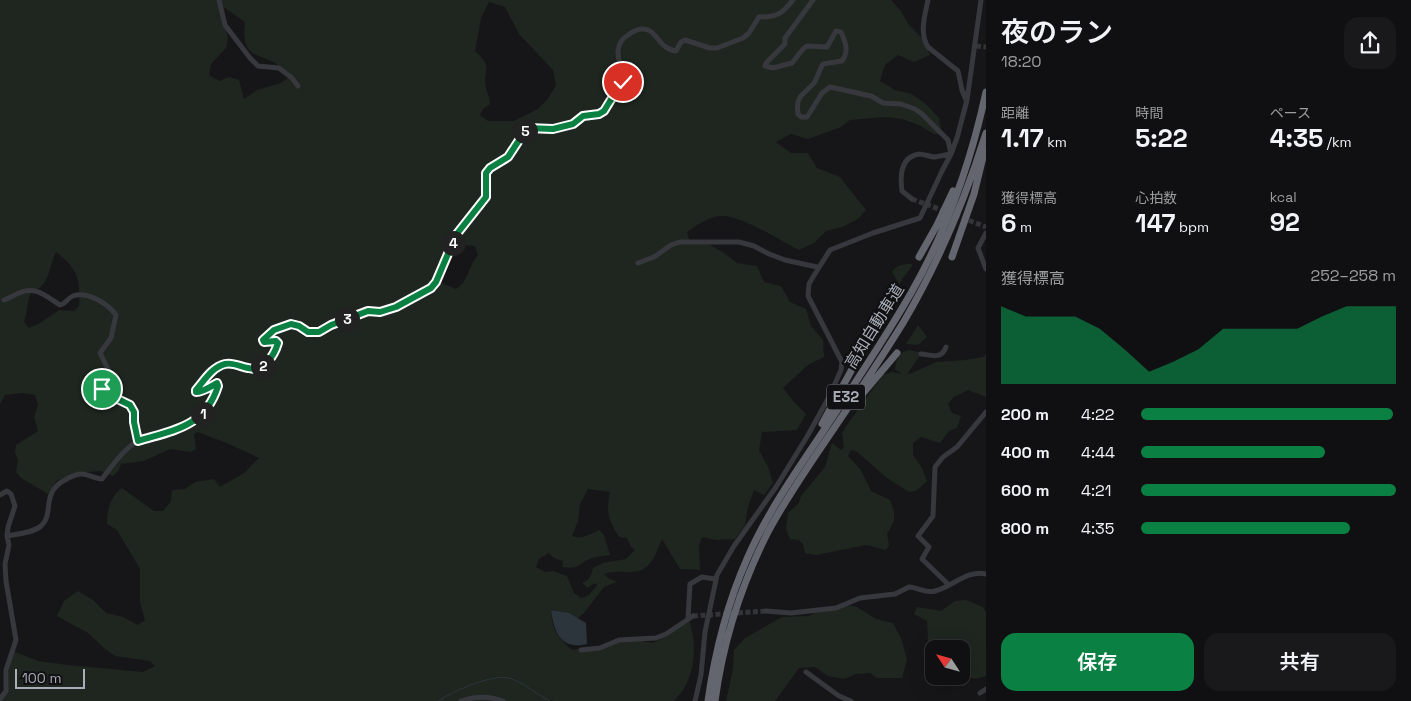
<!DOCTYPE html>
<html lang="ja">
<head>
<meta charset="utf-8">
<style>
  :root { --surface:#101012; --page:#19191b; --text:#f1f3f6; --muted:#9c9d9f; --line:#303032; --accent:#0b8043 }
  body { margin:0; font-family:"Space Grotesk","Noto Sans JP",sans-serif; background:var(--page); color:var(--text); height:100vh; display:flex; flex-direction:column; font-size:19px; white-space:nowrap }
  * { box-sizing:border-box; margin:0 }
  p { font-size:16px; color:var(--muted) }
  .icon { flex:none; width:28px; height:28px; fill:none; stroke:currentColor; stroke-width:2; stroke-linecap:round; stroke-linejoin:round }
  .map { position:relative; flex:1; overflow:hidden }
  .drawer { display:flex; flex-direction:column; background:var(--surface); width:425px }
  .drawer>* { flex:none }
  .needle { width:32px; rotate:306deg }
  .tools { position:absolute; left:925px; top:640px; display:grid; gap:10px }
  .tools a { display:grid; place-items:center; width:45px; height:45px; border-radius:10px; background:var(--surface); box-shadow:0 5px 20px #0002,0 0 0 1px var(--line); font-size:25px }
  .scale { position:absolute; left:15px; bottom:12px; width:70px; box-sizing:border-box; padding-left:5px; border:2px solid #a8adb8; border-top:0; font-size:14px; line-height:18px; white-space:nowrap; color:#a8adb8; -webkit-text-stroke:4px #111113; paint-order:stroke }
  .pin { position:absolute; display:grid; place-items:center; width:42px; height:42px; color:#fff; margin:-21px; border:2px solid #fff; border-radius:50%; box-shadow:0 1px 5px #0007 }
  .km { position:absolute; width:25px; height:25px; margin:-12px; border-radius:50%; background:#222; color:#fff; font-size:14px; line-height:25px; text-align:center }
  .round { display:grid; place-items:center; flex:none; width:52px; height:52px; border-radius:15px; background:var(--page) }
  .overview { display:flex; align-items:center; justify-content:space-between; height:85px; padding:0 15px }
  h1 { font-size:28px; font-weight:600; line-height:38px }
  .metrics { display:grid; grid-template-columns:repeat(3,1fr); gap:8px; height:85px; padding:5px 15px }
  .metrics div { display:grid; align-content:center }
  .metrics b { font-size:25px; font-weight:600 }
  .metrics small { font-size:14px; font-weight:400 }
  .metrics p { font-size:14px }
  .chart { height:140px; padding:10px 15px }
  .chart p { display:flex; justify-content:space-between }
  .chart svg { width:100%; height:90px; margin-top:5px; fill:var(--accent); opacity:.7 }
  .primary-button { display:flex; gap:10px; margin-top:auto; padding:10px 15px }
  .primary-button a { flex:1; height:58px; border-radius:15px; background:var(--accent); color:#fff; font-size:20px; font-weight:600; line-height:58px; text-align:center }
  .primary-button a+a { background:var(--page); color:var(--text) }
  ul { padding:0 15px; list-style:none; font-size:16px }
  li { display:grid; grid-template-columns:80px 60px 1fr; align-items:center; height:38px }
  li i { height:12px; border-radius:6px; background:var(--accent) }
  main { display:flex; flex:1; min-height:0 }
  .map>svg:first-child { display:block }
  .green { fill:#1e261f; fill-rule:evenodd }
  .water { fill:#2c353c }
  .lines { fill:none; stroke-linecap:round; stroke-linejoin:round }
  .stream { stroke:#2c353c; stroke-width:1 }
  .minor-tunnel { stroke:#333438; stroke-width:5; stroke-dasharray:5 2.5; stroke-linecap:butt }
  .minor { stroke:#37383d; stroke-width:5 }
  .highway { stroke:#63666e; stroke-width:7 }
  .route-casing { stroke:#fff; stroke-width:10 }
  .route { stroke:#0b8043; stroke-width:6 }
  .labels { text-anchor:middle; stroke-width:5; stroke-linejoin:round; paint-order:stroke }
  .shield { fill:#111113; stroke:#7b7e86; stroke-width:1 }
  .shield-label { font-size:15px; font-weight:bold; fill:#a8adb8 }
  .street-label { font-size:16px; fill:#a8adb8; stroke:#111113 }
</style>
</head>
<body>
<main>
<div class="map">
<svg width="986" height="701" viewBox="0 0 986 701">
  <rect width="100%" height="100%" fill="#161618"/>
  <path class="green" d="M 0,0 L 891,0 L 901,11 L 909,25 L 923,39 L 930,55 L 914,62 L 898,55 L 885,65 L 880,81 L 895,90 L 912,94 L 926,104 L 939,118 L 942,135 L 934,134 L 919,125 L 902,119 L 885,117 L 850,120 L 841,127 L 808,139 L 791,134 L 776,142 L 791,153 L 808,153 L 817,168 L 840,177 L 866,210 L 858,219 L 842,227 L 826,231 L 814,243 L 799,250 C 778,240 741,214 719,216 C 708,217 696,226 687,232 L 690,243 L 708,244 L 723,252 L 737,263 L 757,266 L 764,282 L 781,286 L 790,302 L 806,309 L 811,326 L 823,340 L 824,357 L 808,365 L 783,388 L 794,402 L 806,414 L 797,430 L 762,432 L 759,450 L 768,467 L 773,483 L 764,495 L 754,490 L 748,507 L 745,525 L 735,539 L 717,540 L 702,537 L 699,545 L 700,570 L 680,569 L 662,539 C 656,553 651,572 632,572 C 621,572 615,571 604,574 L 608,578 L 617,582 L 604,587 L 584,613 L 574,622 L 568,614 L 551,609 C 552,630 557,637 572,650 L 589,647 L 601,647 L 618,639 L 635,640 L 653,643 L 669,635 L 682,623 L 689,619 C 696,641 696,664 686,685 C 683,691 678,696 674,701 L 553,701 L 550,700 L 546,701 L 0,701 L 8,679 L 10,662 L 13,651 L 38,661 L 68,665 L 143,672 L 155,666 L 150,661 L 115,656 L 104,648 L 88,633 L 57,616 L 64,601 L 78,591 L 93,600 L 106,613 L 123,617 L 138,625 L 145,620 L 140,603 L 140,569 L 117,530 L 107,524 C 107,511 110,496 122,488 L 154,511 L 163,511 L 171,501 L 172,490 L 185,489 L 195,482 L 214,479 L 220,487 L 244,473 L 259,458 L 229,444 L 198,432 L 194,434 L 196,449 L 191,452 L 170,449 L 144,461 L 121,464 L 119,470 L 113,476 L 100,471 L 76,473 L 56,481 L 48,494 L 21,478 L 16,472 L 18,460 L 15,452 L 16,445 L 38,431 L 34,417 L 38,405 L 35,395 L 23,393 L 5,395 L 0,404 ZM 489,2 L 505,7 L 519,34 L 553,70 L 556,85 L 548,99 L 538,109 L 514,121 L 488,121 L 480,115 L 483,109 L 490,104 C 490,97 487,94 486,88 C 482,68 495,69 475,51 L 481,18 ZM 222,6 L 245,22 C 238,69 276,48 288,78 L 281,83 L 257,90 L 244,99 L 239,80 L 229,77 L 219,81 L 209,75 L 211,64 L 226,48 L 228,39 ZM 464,245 L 475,246 L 478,255 C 467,268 469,281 456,289 L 439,282 L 440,271 L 454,248 ZM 56,252 C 77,268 81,279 79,306 L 74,311 L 59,310 L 40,323 L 29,328 L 24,322 C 28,312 26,303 31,293 C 50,286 48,269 56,252 ZM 588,489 L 610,492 C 606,513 608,519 619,537 L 627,538 L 630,545 L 635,550 L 626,559 L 603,563 L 593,568 C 591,575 590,581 582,582 L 587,588 L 595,583 L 597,585 L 589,595 L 581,598 L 574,593 L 567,576 L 553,571 L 545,572 L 536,567 L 539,559 L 549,553 L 554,558 L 563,561 L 562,567 C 582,570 578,562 593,558 C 598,556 604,556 610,555 L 604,535 L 599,530 C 590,534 582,540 572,536 L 578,521 L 580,504 Z
    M 912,264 L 912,266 L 899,284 L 892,272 C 897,264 904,264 912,264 Z
    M 918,325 L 927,337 L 918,345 L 906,344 Z
    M 909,350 L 922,353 L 907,374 L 912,373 L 936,362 L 965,360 L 983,357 L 986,354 L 986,397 L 968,390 L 954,397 L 948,404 L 952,413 L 961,416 L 957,428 L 949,431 L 940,443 L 921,437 L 913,443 L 913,455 L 922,468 L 927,481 L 916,491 L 909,492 L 887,478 L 856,451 L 851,450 L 848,456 L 861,470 L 871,491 L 890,500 L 894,512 L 894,521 L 887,534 L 889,545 L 886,550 L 866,545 L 816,555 L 805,553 L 803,544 L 799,540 L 790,539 L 786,529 L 788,513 L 799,503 L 801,496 L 825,467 L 832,443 L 841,450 L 844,447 L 842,433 L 847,425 L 883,375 L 892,372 L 902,374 L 895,369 C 896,360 899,352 909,350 Z
    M 966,600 L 983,607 L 986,612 L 986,676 L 975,679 L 961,675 L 961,649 L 934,649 L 933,657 L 928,641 L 927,621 L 914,614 L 917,607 L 941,611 L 955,601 Z
    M 844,604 L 857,607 L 876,619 L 893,623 L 901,638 L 907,659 L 902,678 L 877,678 L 870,673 L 856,674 L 844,679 L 828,676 L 815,667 L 799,668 L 775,701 L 726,701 L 733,669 L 734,650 L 745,638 L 782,617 L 809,616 L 821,610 Z"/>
  <path class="water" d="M 551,610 L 569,613 L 586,623 L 587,644 C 561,650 554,633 551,610 Z"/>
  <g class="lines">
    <path class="stream" d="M 438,701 C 454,691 494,672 512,679 C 526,684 537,695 550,701"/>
    <path class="minor-tunnel" d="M 976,46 L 986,47
      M 912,199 L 947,212
      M 955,215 L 986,227
      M 693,616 L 766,611"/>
    <path class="minor" d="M 219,0 L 225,25 L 250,58 L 258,66 L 279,68 L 292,78 L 298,86
      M 813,0 L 785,38 L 785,44 L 766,63 L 765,66 L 773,68 L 792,63 L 803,49 L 807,46 L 827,47 L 836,31 L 841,32 C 846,43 849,51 842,61 L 823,64 C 819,70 818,77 814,83 C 804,95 795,95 798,114 L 801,117 L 807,117 L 822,93 L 830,87 L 871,96 L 883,103 L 901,104 L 915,109 L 922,114 L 948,140 L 951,154
      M 928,0 C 925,15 919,33 928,47 L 958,71 L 962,90 L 966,100
      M 912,199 L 902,191 C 900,177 900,157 919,154 C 924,154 930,157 935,157 C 940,156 946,155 951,154
      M 986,233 L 978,248 L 986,269
      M 638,263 L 654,257 L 671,245 L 680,242 L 739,242 L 754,246 L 769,254 L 785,260 L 817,267
      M 4,300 C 10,298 14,295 19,293 C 35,285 47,297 60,305 C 66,304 67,298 73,296 C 88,291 108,304 116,315 L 111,338 L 100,353 L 111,375 L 110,380 L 102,389 L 103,392 L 130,405 L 134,412 L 133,422 L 138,441
      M 921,354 C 932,355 941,360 946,347
      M 0,495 L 7,491 L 11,494 L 15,506 L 8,527 L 7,536 L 9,545 L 5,564 L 6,581 L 16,640 L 6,670 L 6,691 L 0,699
      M 7,536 C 17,534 33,533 41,526 C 55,514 40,493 65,480 C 70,477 74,475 80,474 C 88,473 94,479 102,479 C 112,466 122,451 136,442 C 143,438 152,438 159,436 C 187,428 210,415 219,386 L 217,383 L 203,391 L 196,392 C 200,382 214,365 226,364 C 234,363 242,367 249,369 C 265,371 275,355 279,343 L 276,341 L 264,342 L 263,340 L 275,330 L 291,324 L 299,326 L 308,332 L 319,332 L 331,325 L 368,311 L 380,311 L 396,307 L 431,288 L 436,281 L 456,235 L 486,197 L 486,173 L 490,168 L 508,157 L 527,129 C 542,129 559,131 573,124 C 578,122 580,117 585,116 C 591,114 598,117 603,111 C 607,108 608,102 611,98 C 615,95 621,94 623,88 C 628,74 606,49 628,35 C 632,32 637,29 642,29 C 657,28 658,49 676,51 L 681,42 L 685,40 L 710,48 L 717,48 L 743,38 L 749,33 L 759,17 C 777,17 782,14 793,0
      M 949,585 L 922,559 L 929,547 L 918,536 L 933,516 L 935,467 L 943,457 L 957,447 L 986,412
      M 766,611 L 791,613 L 836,608 L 860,598 L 895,594 L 909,587 C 918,587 925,594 935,591 C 952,587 968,569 986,574
      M 688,618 L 690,584 L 702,577 L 715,579
      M 581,650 L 600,648 L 619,640 L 656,638 L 666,634 L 693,616
      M 806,672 L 839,696 L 851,701
      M 980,693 L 986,689
      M 461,701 C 475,696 489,696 503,701
      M 695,701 L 701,675 L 705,632 L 717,575 L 734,546 L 776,487 L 808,435 L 829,397 L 841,370 L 842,362 L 808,296 L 809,284 L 813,277 L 830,250 L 873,233 L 920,218 L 942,171 L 951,154 L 957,138 L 967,100 L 981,0"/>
    <path class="highway" d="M 919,257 L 937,225 L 953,191
      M 952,257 L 974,194 L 985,149
      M 859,398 L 897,353
      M 822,424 L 862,351
      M 708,701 C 715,652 727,604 747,559 C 766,515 793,476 820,436 C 851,389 883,342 911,293 C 947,230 971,162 986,92
      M 715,701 C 723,642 741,585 768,532 C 784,502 803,474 822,446 C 850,405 877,365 903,323 C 939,262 965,200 986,133"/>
  </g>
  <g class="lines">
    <g class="route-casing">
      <path id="route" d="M 102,389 L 103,392 L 130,405 L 134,412 L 134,422 L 138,441 C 174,430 205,427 218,386 L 217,383 C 210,387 203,392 196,392 L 196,390 C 204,381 212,367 225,364 C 233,362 241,367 248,368 C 264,372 274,356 278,343 L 276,341 L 264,342 L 263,340 L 274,330 L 291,324 L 299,326 L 308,332 L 319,332 L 331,325 L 368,311 L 380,312 L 396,307 L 431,288 L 436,282 L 456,235 L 486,197 L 486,173 L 490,168 L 508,157 L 527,128 L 553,129 L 573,124 L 583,116 L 599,114 L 604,111 L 612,98 L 619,93 L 623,88 L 623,82"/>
    </g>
    <use href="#route" class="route"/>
  </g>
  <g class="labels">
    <rect class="shield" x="827" y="384.5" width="38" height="25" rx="4"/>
    <g class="shield-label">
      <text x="846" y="402">E32</text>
    </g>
    <g class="street-label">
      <text transform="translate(874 326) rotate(-58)" y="6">高知自動車道</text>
    </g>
  </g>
</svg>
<div class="tools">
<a><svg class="needle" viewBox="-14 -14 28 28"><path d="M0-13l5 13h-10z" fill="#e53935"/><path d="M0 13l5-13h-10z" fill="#9c9d9f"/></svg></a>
</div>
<div class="scale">100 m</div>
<div class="pin" style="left:102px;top:389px;background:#1e9e55"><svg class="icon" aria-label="arrive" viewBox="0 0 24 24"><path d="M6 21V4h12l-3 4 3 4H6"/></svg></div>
<div class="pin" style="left:623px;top:82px;background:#d93025"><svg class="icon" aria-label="check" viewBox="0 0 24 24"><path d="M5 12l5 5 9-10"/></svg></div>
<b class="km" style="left:203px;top:414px">1</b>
<b class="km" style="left:263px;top:366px">2</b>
<b class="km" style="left:347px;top:319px">3</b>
<b class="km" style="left:453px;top:243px">4</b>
<b class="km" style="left:525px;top:131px">5</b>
</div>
<section class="drawer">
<div class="overview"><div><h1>夜のラン</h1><p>18:20</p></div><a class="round"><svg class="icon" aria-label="share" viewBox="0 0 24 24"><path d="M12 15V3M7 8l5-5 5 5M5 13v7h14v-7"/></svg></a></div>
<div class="metrics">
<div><p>距離</p><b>1.17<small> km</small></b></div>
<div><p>時間</p><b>5:22</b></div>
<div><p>ペース</p><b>4:35<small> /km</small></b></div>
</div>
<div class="metrics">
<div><p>獲得標高</p><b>6<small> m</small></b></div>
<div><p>心拍数</p><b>147<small> bpm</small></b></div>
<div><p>kcal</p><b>92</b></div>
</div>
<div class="chart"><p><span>獲得標高</span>252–258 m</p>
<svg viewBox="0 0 160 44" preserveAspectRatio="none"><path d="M0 44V6L10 11L20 11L30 11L40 17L50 27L60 38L70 33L80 27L90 17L100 17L110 17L120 17L130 11L140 6L150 6L160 6V44z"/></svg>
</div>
<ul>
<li><b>200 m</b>4:22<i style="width:99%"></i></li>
<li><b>400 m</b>4:44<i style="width:72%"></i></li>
<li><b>600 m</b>4:21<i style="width:100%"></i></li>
<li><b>800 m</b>4:35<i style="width:82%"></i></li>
</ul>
<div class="primary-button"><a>保存</a><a>共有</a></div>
</section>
</main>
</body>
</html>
